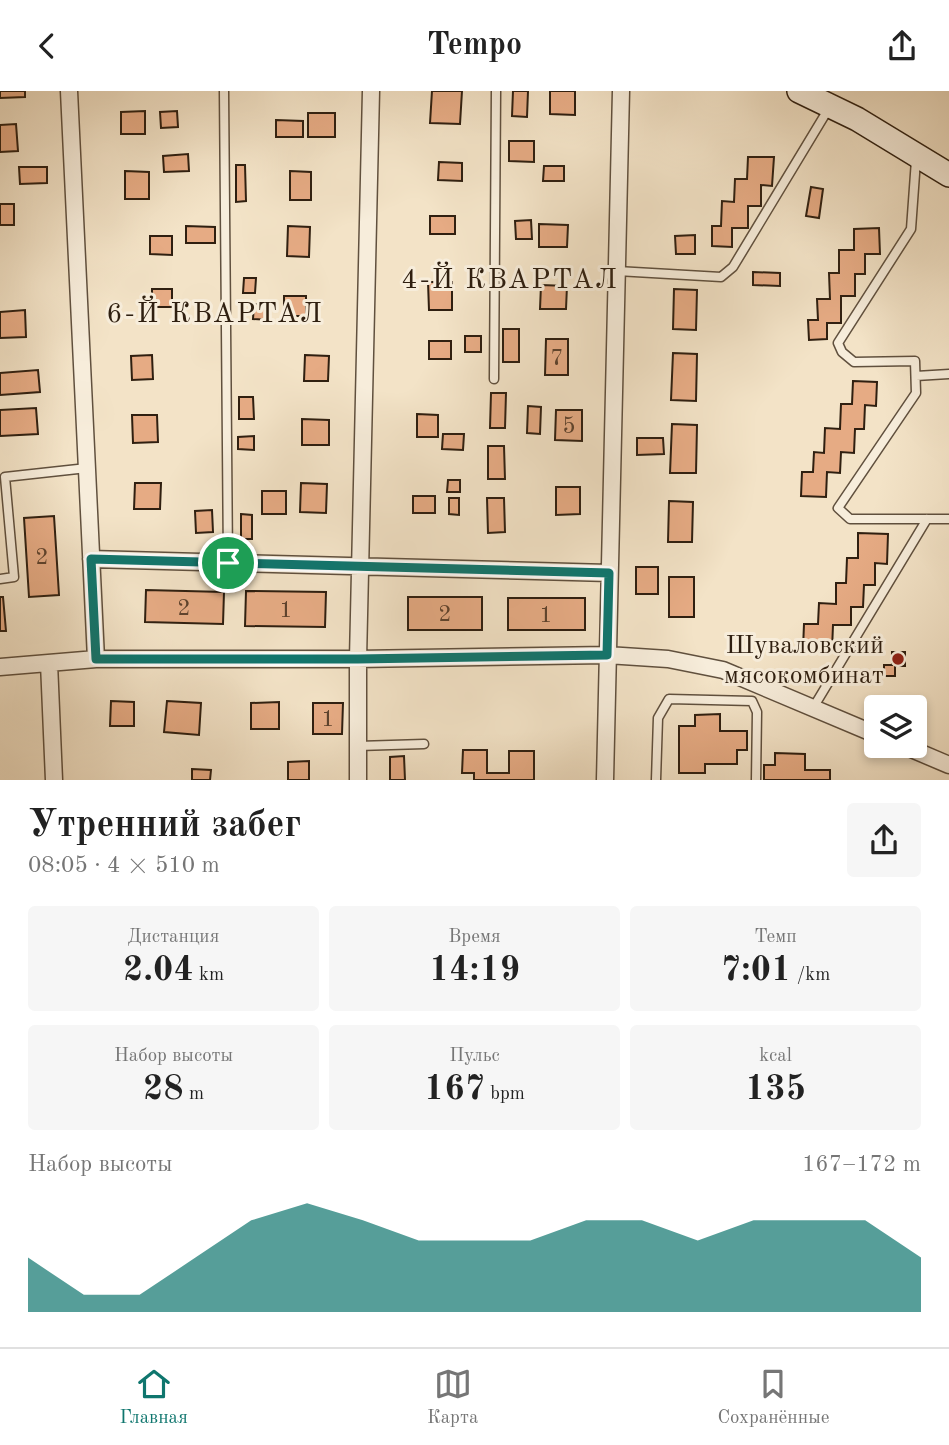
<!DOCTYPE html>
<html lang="ru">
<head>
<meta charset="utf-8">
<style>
  :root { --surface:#fff; --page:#f6f6f6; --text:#222; --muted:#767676; --line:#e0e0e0; --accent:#0f766e }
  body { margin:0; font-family:"Old Standard TT",serif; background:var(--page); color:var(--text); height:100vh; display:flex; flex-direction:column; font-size:26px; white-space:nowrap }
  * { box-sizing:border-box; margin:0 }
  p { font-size:23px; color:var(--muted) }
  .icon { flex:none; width:38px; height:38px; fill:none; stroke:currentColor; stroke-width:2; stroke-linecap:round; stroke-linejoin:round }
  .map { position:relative; height:689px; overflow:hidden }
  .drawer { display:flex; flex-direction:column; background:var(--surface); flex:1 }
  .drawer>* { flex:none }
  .buttons { position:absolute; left:864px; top:604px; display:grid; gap:14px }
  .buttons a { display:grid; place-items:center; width:63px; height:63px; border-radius:7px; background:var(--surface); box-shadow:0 4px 10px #0003; font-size:35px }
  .pin { position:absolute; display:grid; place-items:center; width:60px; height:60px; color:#fff; margin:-30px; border:4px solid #fff; border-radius:50%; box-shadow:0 2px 7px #0007 }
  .round { display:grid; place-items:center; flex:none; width:74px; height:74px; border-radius:7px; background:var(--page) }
  .headline { display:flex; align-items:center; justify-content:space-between; height:119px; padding:0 28px }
  h1 { font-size:38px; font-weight:800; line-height:52px }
  .figures { display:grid; grid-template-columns:repeat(3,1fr); gap:10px; height:119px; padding:7px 28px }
  .figures div { display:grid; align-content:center; border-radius:7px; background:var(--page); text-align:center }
  .figures b { font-size:35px; font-weight:800 }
  .figures small { font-size:19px; font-weight:400 }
  .figures p { font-size:19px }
  .chart { height:196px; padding:14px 28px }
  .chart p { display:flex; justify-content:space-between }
  .chart svg { width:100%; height:126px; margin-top:7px; fill:var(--accent); opacity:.7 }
  header { display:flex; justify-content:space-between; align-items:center; height:91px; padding:0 28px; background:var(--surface); font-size:32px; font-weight:800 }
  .dock { display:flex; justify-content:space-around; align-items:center; height:98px; border-top:2px solid var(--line); background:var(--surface); font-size:19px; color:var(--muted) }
  .dock a { display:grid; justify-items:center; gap:4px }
  .dock .selected { color:var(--accent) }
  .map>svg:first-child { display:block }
  .building { fill:#e6ab84; stroke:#2f1f10; stroke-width:2 }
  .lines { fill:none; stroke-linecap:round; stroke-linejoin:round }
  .lane-casing { stroke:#60503e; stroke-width:11 }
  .street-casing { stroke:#60503e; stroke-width:19 }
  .secondary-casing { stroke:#2f1f10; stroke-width:26 }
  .lane { stroke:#f7eddb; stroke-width:8 }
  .street { stroke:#f7eddb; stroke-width:16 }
  .secondary { stroke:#f7eddb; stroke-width:23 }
  .route-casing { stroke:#fff; stroke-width:14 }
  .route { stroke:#0f766e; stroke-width:9 }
  .poi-dot { fill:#8f2418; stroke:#f7eddb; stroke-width:2.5 }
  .labels { text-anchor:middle; stroke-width:6; stroke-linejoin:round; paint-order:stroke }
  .number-label { font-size:23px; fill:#5d422d }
  .poi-label { font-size:26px; fill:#2f1f10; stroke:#f7eddb; text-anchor:end }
  .neighbourhood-label { font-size:28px; letter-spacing:2px; fill:#2f1f10; stroke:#f7eddb }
</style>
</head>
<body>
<header><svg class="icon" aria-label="back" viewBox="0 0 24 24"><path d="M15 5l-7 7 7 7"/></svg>Tempo<svg class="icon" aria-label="share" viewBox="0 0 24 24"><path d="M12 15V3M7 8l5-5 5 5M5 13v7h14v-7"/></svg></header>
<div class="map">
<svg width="949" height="689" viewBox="0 0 949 689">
  <rect width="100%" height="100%" fill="#f3e3c7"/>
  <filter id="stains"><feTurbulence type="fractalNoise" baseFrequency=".00286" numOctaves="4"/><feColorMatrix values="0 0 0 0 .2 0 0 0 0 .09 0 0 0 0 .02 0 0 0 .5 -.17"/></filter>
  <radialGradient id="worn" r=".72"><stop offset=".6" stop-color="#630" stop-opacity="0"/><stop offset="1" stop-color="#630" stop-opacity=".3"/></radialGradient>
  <path class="building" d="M 0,0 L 25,0 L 25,6 L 0,7 Z
    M 432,0 L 462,0 L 460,33 L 430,32 Z
    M 513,0 L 528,0 L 527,26 L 512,25 Z
    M 550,0 L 575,0 L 575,24 L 550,23 Z
    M 145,20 L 145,43 L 121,43 L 121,21 Z
    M 177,20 L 178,36 L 161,37 L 160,21 Z
    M 308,22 L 335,22 L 335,46 L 308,46 Z
    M 276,29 L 303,30 L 303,46 L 276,46 Z
    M 16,33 L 18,60 L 0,61 L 0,34 Z
    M 509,50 L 534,50 L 534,71 L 509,70 Z
    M 188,63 L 189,80 L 164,81 L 163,65 Z
    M 748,66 L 774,66 L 772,95 L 761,94 L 761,115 L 748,115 L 748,137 L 732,137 L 732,156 L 712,155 L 712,135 L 721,135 L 722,110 L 734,111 L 735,88 L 747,88 Z
    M 439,71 L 462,72 L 462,90 L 438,89 Z
    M 236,74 L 245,74 L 246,110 L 236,111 Z
    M 544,75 L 564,75 L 564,90 L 543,90 Z
    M 19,76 L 47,76 L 47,92 L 20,93 Z
    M 125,80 L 149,81 L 149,108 L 125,108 Z
    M 290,80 L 311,81 L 311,109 L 290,109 Z
    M 811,96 L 823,98 L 819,127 L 806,125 Z
    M 0,113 L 14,113 L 14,134 L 0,134 Z
    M 430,125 L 455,125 L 455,143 L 430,143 Z
    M 531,129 L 532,148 L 516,148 L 515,130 Z
    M 539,133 L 568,134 L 567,156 L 539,156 Z
    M 186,135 L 215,136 L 215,152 L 186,152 Z
    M 288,135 L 310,136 L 309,166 L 287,165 Z
    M 879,137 L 880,163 L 865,163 L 865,183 L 855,183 L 855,205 L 841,205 L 841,232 L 827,232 L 827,248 L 809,249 L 808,229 L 818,229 L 817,208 L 830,208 L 829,182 L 839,182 L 839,159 L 854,159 L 854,138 Z
    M 695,144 L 695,163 L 676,163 L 675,145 Z
    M 150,145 L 172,145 L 172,164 L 150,163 Z
    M 753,181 L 780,182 L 780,195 L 753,194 Z
    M 244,187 L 256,187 L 255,202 L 243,202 Z
    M 428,191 L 452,191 L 452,219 L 429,219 Z
    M 541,194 L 567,195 L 566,218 L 540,218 Z
    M 152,198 L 172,198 L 172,216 L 152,216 Z
    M 674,198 L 697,199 L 696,239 L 673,238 Z
    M 284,205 L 306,205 L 306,225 L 284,225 Z
    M 254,213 L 270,213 L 269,229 L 253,228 Z
    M 25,219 L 26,246 L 0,247 L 0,221 Z
    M 503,238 L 519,238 L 519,271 L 503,271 Z
    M 465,245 L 481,245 L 481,261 L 465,261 Z
    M 546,248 L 568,248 L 568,284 L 545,284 Z
    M 429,250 L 451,250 L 451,268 L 429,268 Z
    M 673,262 L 697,263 L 696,310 L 671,309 Z
    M 152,264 L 153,288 L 132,289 L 131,265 Z
    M 305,264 L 329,265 L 328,290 L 304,290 Z
    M 38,279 L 40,301 L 0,304 L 0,282 Z
    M 853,290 L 877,291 L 876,315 L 865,314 L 864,338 L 855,338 L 854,362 L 841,361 L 840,382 L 827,381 L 826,406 L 801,405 L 802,381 L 813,381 L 814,361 L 824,362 L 825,337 L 840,338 L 841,313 L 852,313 Z
    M 491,302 L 506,302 L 505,337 L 490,337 Z
    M 239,306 L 253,306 L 254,328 L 239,328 Z
    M 528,315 L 541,316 L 540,343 L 527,342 Z
    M 36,317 L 38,343 L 0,345 L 0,319 Z
    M 556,319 L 582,319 L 582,350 L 555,349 Z
    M 417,323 L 438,324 L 438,346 L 417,346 Z
    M 132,324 L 157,324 L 158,351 L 133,352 Z
    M 302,328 L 329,329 L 329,354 L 302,354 Z
    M 672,333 L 697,334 L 696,382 L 670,382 Z
    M 443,343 L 464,343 L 463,359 L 442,358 Z
    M 254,345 L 254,359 L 238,358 L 238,346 Z
    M 637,347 L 663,347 L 664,363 L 637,364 Z
    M 488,355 L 504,355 L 505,388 L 488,388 Z
    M 448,389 L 460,389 L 460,401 L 447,401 Z
    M 135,392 L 161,392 L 160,418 L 134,418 Z
    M 301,392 L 327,393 L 326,422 L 300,421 Z
    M 556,396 L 580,396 L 580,423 L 556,424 Z
    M 262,400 L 286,400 L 286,423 L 262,423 Z
    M 413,405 L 435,405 L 435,422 L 413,422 Z
    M 449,407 L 459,407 L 459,424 L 449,423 Z
    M 487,407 L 504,407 L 505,441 L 488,442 Z
    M 669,410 L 693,411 L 692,451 L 668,451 Z
    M 212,419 L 213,441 L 196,442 L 195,420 Z
    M 241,423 L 252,424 L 252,448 L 241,448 Z
    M 54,425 L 59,504 L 29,506 L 24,427 Z
    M 858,442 L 888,443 L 887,473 L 875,472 L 875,494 L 864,494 L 863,516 L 851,516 L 851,534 L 833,534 L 832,559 L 803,558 L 804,533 L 818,533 L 819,512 L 836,513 L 836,492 L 846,492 L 847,467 L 858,467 Z
    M 636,476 L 658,476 L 658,503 L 636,503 Z
    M 669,486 L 694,486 L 694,526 L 669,526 Z
    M 146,499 L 224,501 L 223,533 L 145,531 Z
    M 246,500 L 326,501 L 325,536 L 245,535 Z
    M 0,506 L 3,506 L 6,540 L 0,540 Z
    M 408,506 L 482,506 L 482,539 L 408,539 Z
    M 508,507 L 585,507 L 585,539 L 508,539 Z
    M 892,561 L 905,561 L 905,575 L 895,575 L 895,585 L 884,585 L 884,574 L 892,574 Z
    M 111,610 L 134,611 L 134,635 L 110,635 Z
    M 167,610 L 201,612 L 199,644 L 164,641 Z
    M 279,611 L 279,638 L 251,638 L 251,612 Z
    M 313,612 L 343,612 L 342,643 L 313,643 Z
    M 720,623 L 720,640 L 747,640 L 747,659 L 737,659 L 737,673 L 705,673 L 705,682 L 679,682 L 679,635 L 695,635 L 695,624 Z
    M 463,659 L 487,659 L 487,682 L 509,682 L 509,660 L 534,660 L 534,689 L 474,689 L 474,682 L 462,682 Z
    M 775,662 L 805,663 L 805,679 L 830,679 L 830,689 L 764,689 L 764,674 L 775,674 Z
    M 404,665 L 405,689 L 390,689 L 390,666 Z
    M 309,670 L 309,689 L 288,689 L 288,671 Z
    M 192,678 L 211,679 L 210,689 L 192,689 Z"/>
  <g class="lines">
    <g class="lane-casing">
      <path id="lane" d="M 224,0 L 228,472
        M 916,69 L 911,138 L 838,252 L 842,261 L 854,271 L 915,270 L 916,302 L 838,417 L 850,428 L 949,428
        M 617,180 L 721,186 L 733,176 L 829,17
        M 916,285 L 949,283
        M 494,288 L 496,0
        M 0,488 L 14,486 L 5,386 L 87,377
        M 813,617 L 927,428
        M 358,655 L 424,653
        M 656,689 L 658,627 L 669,608 L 752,610 L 757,621 L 756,689"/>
    </g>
    <g class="street-casing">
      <path id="street" d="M 69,0 L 96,568
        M 91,468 L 609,482
        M 49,572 L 54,689
        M 0,576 L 96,568 L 358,568 L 607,564 L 668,568 L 723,579 L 877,644
        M 902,654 L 949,674
        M 358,689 L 358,568 L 371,0
        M 605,689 L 621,0"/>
    </g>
    <g class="secondary-casing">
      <path id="secondary" d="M 799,0 L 857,28 L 949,84"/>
    </g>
    <use href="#lane" class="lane"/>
    <use href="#street" class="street"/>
    <use href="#secondary" class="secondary"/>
  </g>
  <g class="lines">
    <g class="route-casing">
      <path id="route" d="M 91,468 L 609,482 L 607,564 L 358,568 L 96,568 Z"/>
    </g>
    <use href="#route" class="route"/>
  </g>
  <circle class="poi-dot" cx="898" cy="568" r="7"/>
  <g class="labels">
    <g class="number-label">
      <text x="557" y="274">7</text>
      <text x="569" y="342">5</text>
      <text x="42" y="473">2</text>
      <text x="184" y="524">2</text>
      <text x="286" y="526">1</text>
      <text x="445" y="530">2</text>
      <text x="546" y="531">1</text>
      <text x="328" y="635">1</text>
    </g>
    <g class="poi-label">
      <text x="884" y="562">Шуваловский<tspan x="884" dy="30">мясокомбинат</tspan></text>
    </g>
    <g class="neighbourhood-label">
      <text x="510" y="197">4-Й КВАРТАЛ</text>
      <text x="215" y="231">6-Й КВАРТАЛ</text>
    </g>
  </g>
  <rect width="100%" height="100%" filter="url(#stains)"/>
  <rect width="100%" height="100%" fill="url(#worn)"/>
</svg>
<div class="buttons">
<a><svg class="icon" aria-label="layers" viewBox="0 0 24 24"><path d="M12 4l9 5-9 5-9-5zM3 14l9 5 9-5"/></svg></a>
</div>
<div class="pin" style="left:228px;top:472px;background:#1e9e55"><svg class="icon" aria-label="arrive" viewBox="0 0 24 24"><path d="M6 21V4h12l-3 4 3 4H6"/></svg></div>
</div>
<section class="drawer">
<div class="headline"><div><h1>Утренний забег</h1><p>08:05 · 4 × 510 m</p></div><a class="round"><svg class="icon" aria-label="share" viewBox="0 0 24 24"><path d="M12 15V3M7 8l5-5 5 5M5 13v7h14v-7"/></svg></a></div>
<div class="figures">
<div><p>Дистанция</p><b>2.04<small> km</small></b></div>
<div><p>Время</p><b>14:19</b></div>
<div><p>Темп</p><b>7:01<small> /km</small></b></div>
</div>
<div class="figures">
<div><p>Набор высоты</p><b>28<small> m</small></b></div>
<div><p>Пульс</p><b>167<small> bpm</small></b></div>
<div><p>kcal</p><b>135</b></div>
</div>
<div class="chart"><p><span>Набор высоты</span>167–172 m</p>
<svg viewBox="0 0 160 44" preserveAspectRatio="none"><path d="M0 44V25L10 38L20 38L30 25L40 12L50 6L60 12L70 19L80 19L90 19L100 12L110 12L120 19L130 12L140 12L150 12L160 25V44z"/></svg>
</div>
</section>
<nav class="dock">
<a class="selected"><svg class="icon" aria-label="home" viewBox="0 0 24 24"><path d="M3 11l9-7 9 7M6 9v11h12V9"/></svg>Главная</a>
<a><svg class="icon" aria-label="map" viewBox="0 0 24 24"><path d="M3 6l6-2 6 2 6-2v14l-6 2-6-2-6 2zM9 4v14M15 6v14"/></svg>Карта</a>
<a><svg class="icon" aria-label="saved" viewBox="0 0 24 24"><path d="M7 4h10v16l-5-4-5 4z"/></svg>Сохранённые</a>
</nav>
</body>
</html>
